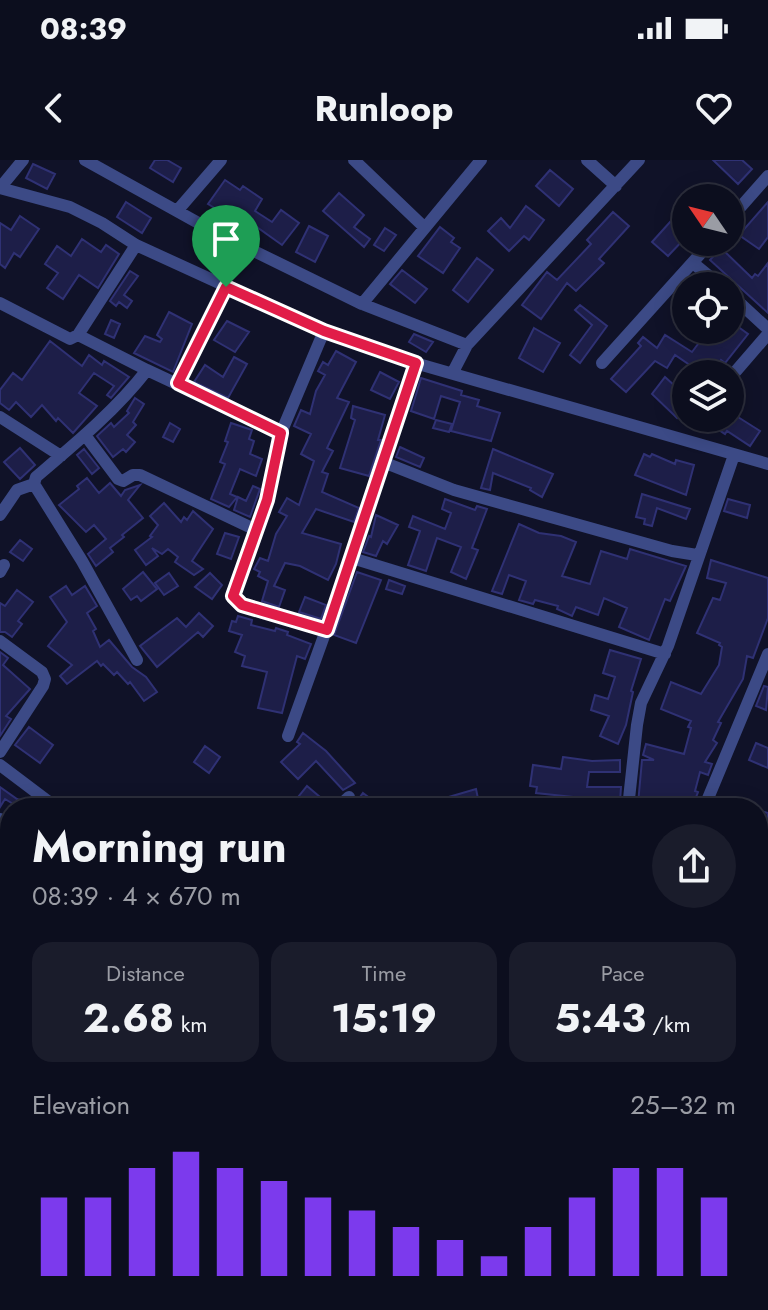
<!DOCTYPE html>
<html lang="en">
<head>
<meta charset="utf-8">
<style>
  :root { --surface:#0c0e1e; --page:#1a1c2b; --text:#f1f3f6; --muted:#9a9ca4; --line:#2c2e3c; --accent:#7c3aed }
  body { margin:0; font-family:Jost,sans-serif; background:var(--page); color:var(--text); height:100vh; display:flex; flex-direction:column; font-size:30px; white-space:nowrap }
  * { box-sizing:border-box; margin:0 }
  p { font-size:26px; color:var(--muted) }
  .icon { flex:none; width:44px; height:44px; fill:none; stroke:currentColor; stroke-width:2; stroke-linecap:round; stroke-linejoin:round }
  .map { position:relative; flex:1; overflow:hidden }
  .sheet { position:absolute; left:0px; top:638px; width:768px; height:512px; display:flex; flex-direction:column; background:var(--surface); border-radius:32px 32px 0 0; box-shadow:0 4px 20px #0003,0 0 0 2px var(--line) }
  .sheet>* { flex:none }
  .needle { width:52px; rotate:305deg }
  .fabs { position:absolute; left:672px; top:24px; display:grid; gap:16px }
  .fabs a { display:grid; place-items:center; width:72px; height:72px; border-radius:50%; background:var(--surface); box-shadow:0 4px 20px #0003,0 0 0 2px var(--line); font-size:40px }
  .pin { position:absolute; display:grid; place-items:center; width:68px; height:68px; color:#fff; margin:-82px -34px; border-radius:50% 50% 50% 0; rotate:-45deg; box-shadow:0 0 8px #0007 }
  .pin .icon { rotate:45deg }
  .round { display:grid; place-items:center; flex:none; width:84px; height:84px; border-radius:42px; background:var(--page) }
  .overview { display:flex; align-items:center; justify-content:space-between; height:136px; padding:0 32px }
  h1 { font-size:44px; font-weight:700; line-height:60px }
  .metrics { display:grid; grid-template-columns:repeat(3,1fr); gap:12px; height:136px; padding:8px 32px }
  .metrics div { display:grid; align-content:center; border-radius:20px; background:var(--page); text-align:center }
  .metrics b { font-size:40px; font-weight:700 }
  .metrics small { font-size:22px; font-weight:400 }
  .metrics p { font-size:22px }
  .chart { height:224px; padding:16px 32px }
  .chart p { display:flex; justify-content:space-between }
  .chart svg { width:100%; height:144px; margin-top:8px; stroke:var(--accent); stroke-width:6 }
  .status { display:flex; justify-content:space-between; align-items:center; height:56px; padding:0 40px; background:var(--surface); direction:ltr }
  .status svg { height:22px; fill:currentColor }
  header { display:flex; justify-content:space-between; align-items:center; height:104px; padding:0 32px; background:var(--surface); font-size:36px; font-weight:700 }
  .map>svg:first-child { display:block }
  .building { fill:#1d1e48; stroke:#2f3174; stroke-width:2 }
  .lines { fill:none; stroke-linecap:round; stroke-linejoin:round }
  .minor { stroke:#3c4a86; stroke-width:12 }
  .route-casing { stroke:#fff; stroke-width:16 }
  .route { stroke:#e11d48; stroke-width:10 }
</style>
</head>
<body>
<div class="status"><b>08:39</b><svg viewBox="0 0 49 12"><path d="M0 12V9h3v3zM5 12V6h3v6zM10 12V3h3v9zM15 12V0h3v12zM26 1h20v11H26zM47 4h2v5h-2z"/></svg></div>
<header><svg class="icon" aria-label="back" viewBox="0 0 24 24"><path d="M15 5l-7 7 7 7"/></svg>Runloop<svg class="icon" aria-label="heart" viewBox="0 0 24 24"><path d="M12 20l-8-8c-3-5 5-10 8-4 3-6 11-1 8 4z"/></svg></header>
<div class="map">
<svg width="768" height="1150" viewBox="0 0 768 1150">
  <rect width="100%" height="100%" fill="#101228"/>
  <path class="building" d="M 155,0 L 167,0 L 181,8 L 173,22 L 150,8 Z
    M 713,0 L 742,0 L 752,9 L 738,24 Z
    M 33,4 L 55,14 L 47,29 L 26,18 Z
    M 550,10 L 573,29 L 559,46 L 536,26 Z
    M 225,20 L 240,30 L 243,26 L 262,39 L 255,51 L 272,62 L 281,50 L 299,63 L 282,85 L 254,65 L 252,68 L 220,48 L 218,50 L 208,44 Z
    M 339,33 L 364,55 L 354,67 L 370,79 L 364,87 L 323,51 Z
    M 686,38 L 686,77 L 668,96 L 652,82 L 680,51 L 677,48 Z
    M 126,42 L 151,58 L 142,73 L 117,57 Z
    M 768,42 L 768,77 L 759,89 L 739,75 Z
    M 526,46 L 544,60 L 529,80 L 524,76 L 509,91 L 488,71 L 501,58 L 510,68 Z
    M 613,52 L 629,66 L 599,99 L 604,103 L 576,131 L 567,123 L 541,159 L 522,145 L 547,112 L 557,120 L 591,84 L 587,80 Z
    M 20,56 L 39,69 L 20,97 L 14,93 L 5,108 L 0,104 L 0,63 L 11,70 Z
    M 309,66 L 328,76 L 315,102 L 296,92 Z
    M 440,67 L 454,78 L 451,82 L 460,88 L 443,113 L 418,96 Z
    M 385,68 L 396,75 L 384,91 L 374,85 Z
    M 82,79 L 101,92 L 106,85 L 119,94 L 98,128 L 79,115 L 63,139 L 47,128 L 58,113 L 45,104 L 57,86 L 71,96 Z
    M 721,88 L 752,118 L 755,114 L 758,116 L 768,103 L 768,153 L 710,100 Z
    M 477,98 L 493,110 L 468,142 L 453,130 Z
    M 402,110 L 427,129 L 415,143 L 390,124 Z
    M 130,111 L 138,116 L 124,135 L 132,141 L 127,148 L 119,142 L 116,146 L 110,141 Z
    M 580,145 L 607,166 L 580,203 L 570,195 L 592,165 L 575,150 Z
    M 169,152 L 192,164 L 173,212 L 134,193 L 145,176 L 160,182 L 162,179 L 157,175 Z
    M 111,160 L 120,164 L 114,178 L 105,174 Z
    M 227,161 L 249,172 L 235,192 L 214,180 Z
    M 730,161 L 748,174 L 725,203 L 721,200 L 711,214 L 703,214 L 675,195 L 667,208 L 655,201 L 626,232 L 611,219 L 641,186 L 638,183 L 643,177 L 657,188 L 665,175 L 692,192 L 701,180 L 688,170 L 730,170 Z
    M 534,168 L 560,183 L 543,212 L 519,198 Z
    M 414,174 L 433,182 L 426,192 L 409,182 Z
    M 50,181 L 82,206 L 89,195 L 102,205 L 104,201 L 129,217 L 111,238 L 107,235 L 114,226 L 94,213 L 79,233 L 97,246 L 73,273 L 58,258 L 56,261 L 42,245 L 31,257 L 16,242 L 9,250 L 0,243 L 0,230 L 13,213 L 22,220 Z
    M 336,191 L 356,202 L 337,238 L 349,242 L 327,288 L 333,291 L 322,312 L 328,314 L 322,332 L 359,348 L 354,362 L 316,349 L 302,373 L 341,384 L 336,404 L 328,420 L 300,406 L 285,403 L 274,426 L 285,430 L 279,447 L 262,441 L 268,421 L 258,416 L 260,412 L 254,409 L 260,398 L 268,401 L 276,374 L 287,356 L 279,352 L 287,338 L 299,345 L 314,301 L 301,294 L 311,274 L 294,266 L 301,250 L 310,254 L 316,231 L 325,215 L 318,211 L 323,202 L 328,205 Z
    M 234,197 L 247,204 L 228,238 L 194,222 L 205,205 L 223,217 Z
    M 380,212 L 399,222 L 390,239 L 371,230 Z
    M 665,217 L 686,236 L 686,246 L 677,258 L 652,234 Z
    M 421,218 L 462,231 L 461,235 L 479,240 L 477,246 L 500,253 L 491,281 L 451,271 L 460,242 L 441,236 L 434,259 L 411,251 Z
    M 135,238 L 144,244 L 133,262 L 136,265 L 127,275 L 135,282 L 126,292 L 123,289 L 113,297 L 97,276 L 111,263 L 114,267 L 129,253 L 127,251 Z
    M 353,246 L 385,255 L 378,280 L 381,280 L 369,316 L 340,308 L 355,260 L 351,258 Z
    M 730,252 L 760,271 L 750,286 L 727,271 L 725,274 L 710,264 L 714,258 L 730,258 Z
    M 436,260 L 452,264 L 449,272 L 433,268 Z
    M 170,263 L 180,269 L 173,282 L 163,277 Z
    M 231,263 L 252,270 L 249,279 L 254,281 L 250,294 L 262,299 L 256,316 L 240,309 L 230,334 L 237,337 L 229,347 L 211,339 L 225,304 L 220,302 L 228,282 L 225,281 Z
    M 400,287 L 424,298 L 420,307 L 396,297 Z
    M 20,288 L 35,305 L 20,319 L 4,302 Z
    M 84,289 L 99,308 L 92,314 L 77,295 Z
    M 493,289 L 553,314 L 542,337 L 530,330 L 531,328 L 493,313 L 490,330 L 481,328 Z
    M 644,294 L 650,297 L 652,294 L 675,304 L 676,300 L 694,305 L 686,335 L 635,315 Z
    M 87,318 L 99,333 L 110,323 L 121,336 L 125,330 L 140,325 L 128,340 L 143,358 L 122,375 L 124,377 L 110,388 L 113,392 L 96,406 L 88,394 L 106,379 L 94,365 L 86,372 L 59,345 L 79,329 L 77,326 Z
    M 253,326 L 260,329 L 250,357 L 234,350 L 238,337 L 246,341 Z
    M 642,334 L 690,349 L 686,359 L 657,348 L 652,366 L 644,364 L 645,359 L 636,357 Z
    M 445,339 L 475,350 L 477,346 L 487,349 L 472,388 L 478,390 L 466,419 L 451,412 L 461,387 L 437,378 L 426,411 L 408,405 L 420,371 L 409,367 L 413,356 L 445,369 L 451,353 L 442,349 Z
    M 728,339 L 750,345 L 747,358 L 724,351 Z
    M 164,343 L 181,362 L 184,357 L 187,360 L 193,351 L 213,369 L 192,401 L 203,409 L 194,415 L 175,402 L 178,397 L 168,389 L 162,394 L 152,388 L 158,396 L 146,405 L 135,390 L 152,377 L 150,376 L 158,365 L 150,356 Z
    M 376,355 L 398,365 L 387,384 L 383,381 L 376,396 L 363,392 L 369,376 L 371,377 Z
    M 519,364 L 539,373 L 561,376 L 576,382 L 562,416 L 590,424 L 601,391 L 627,399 L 630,389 L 686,406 L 670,441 L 665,439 L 649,480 L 619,467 L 627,448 L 604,438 L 598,455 L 576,447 L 572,456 L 557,449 L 558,446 L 535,440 L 533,444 L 519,440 L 526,421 L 509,415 L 502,434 L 492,431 Z
    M 225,373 L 239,377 L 231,399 L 217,394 Z
    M 20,380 L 32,389 L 23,401 L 10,392 Z
    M 711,400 L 768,418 L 768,458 L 753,498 L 747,496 L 743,519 L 718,562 L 721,563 L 713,580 L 717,583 L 705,602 L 712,604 L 708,615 L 700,612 L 695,631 L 698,632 L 692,648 L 650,648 L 651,645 L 638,644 L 642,600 L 654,600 L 643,595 L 646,584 L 684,594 L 691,568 L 688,567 L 691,561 L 661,549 L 671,522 L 701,534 L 719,505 L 722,487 L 719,485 L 720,483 L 697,473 L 713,438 L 720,440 L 726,423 L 707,418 Z
    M 143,412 L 157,429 L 141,441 L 137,436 L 131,440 L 123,429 Z
    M 357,412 L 381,420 L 356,483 L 334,475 Z
    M 169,413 L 178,426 L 164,435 L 155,423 Z
    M 210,413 L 222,425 L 212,439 L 195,427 Z
    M 389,420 L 405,426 L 402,434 L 386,429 Z
    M 66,426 L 72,435 L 85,426 L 97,446 L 87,453 L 96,469 L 93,471 L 100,487 L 109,480 L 132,507 L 146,517 L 157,532 L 144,541 L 130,522 L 128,524 L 117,512 L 114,515 L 103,504 L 101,506 L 97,501 L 67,524 L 60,516 L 72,505 L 48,486 L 67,462 L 50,437 Z
    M 17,430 L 33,442 L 18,461 L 22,464 L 12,477 L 5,472 L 0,472 L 0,443 L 5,446 Z
    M 305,437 L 326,445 L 321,459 L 299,452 Z
    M 199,453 L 213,466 L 203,477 L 198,472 L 157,507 L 140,486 L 177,458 L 186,467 Z
    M 238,456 L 252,460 L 251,465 L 275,471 L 276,468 L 288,472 L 287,475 L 311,484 L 305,499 L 297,496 L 282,553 L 258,548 L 267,512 L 242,506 L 245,496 L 235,492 L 242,475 L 229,471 L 232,461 L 236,462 Z
    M 610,490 L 641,499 L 631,531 L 633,532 L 626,565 L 618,584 L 600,576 L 609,556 L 591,550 L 595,535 L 608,539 L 615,517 L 603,513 Z
    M 0,492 L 8,498 L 3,505 L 30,529 L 6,556 L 11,559 L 0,576 Z
    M 764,526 L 768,527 L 766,550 L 756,546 Z
    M 29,567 L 53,585 L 40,603 L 15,585 Z
    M 303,573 L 326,591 L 355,623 L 343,630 L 316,601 L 298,619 L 281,602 L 300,584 L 297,582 Z
    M 756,583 L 768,588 L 768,608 L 749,600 Z
    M 205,586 L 220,597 L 209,613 L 194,602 Z
    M 563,597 L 592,601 L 620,600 L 620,612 L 589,612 L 587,627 L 621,627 L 620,642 L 536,633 L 537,627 L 530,626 L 533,605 L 561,609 Z
    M 307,626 L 327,643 L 323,648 L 303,648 L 295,641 Z
    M 0,627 L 17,639 L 28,643 L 30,639 L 42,648 L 20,648 L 5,639 L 0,647 Z
    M 476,629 L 480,648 L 437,648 L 435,641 Z
    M 363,633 L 383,648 L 352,648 Z
    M 721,638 L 747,646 L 747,648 L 718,648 Z
    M 758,650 L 768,653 L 768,694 L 758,691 Z
    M 758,715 L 768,717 L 768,753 L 758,753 Z
    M 758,771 L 764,771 L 765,781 L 768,780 L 768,812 L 759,813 Z
    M 768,825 L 768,856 L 766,857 L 758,828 Z
    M 758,872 L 768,875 L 768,907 L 758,905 Z
    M 768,1081 L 768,1106 L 763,1113 L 758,1110 L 758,1096 Z"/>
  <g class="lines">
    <path class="minor" d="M 85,0 L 211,70 L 362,144 L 467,185
      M 354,0 L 424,67
      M 587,0 L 616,26
      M 0,28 L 70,47 L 102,63 L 136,85 L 324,171 L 422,205 L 768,304
      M 0,28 L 23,0
      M 177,51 L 221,0
      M 730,59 L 768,16
      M 693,103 L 721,126
      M 730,134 L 768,169
      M 0,143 L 70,179 L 78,175 L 136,85
      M 362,144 L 481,0
      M 324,171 L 281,273 L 267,340 L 233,436 L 242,445 L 327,470
      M 78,175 L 147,210
      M 602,203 L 711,82
      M 453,212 L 467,185 L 639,0
      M 730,218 L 768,174
      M 178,223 L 226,127
      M 0,257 L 61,296
      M 692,262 L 695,258
      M 85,275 L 118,319 L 123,321 L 133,315 L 140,315 L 256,370
      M 383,302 L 454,330 L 672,391 L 697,395
      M 34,324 L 82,401 L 137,500
      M 0,355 L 17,330 L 34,324 L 36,317 C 75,284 116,250 147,210 L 281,273
      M 352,398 L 665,494
      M 0,412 L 4,405
      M 0,481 L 42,512 L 45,519 L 43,526 L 0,592
      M 288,576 L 352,398 L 416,203
      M 0,605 L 57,648
      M 337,648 L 349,637
      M 501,648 L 530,642 L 607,648
      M 628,648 L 637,565 L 641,543 L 668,486 L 734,295
      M 704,648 L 768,494
      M 0,659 L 10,665
      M 758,762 L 768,762
      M 758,919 L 768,918
      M 700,1140 L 713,1150
      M 736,1140 L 749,1150
      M 146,1150 C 161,1142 180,1148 196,1150"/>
  </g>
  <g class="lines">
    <g class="route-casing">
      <path id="route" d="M 226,127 L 324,171 L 416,203 L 327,470 L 242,445 L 233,436 L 267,340 L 281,273 L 178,223 Z"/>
    </g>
    <use href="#route" class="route"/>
  </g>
</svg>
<div class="fabs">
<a><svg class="needle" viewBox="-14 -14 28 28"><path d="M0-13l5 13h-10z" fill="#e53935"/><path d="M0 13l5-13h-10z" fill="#9a9ca4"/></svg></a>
<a><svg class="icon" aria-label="locate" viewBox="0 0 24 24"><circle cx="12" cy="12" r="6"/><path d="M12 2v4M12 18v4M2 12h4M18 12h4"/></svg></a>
<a><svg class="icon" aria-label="layers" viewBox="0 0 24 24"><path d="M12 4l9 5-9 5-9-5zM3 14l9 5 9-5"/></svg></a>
</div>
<div class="pin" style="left:226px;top:127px;background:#1e9e55"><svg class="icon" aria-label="arrive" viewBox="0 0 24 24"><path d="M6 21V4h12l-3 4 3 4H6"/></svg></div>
<section class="sheet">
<div class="overview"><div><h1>Morning run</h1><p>08:39 · 4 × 670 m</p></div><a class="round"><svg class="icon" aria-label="share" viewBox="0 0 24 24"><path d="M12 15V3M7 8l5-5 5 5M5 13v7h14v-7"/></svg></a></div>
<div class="metrics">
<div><p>Distance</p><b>2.68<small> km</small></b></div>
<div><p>Time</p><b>15:19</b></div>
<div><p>Pace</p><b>5:43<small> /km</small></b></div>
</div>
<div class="chart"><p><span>Elevation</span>25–32 m</p>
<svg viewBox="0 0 160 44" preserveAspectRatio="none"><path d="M5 44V20M15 44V20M25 44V11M35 44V6M45 44V11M55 44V15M65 44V20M75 44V24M85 44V29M95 44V33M105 44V38M115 44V29M125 44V20M135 44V11M145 44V11M155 44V20"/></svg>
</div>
</section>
</div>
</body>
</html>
